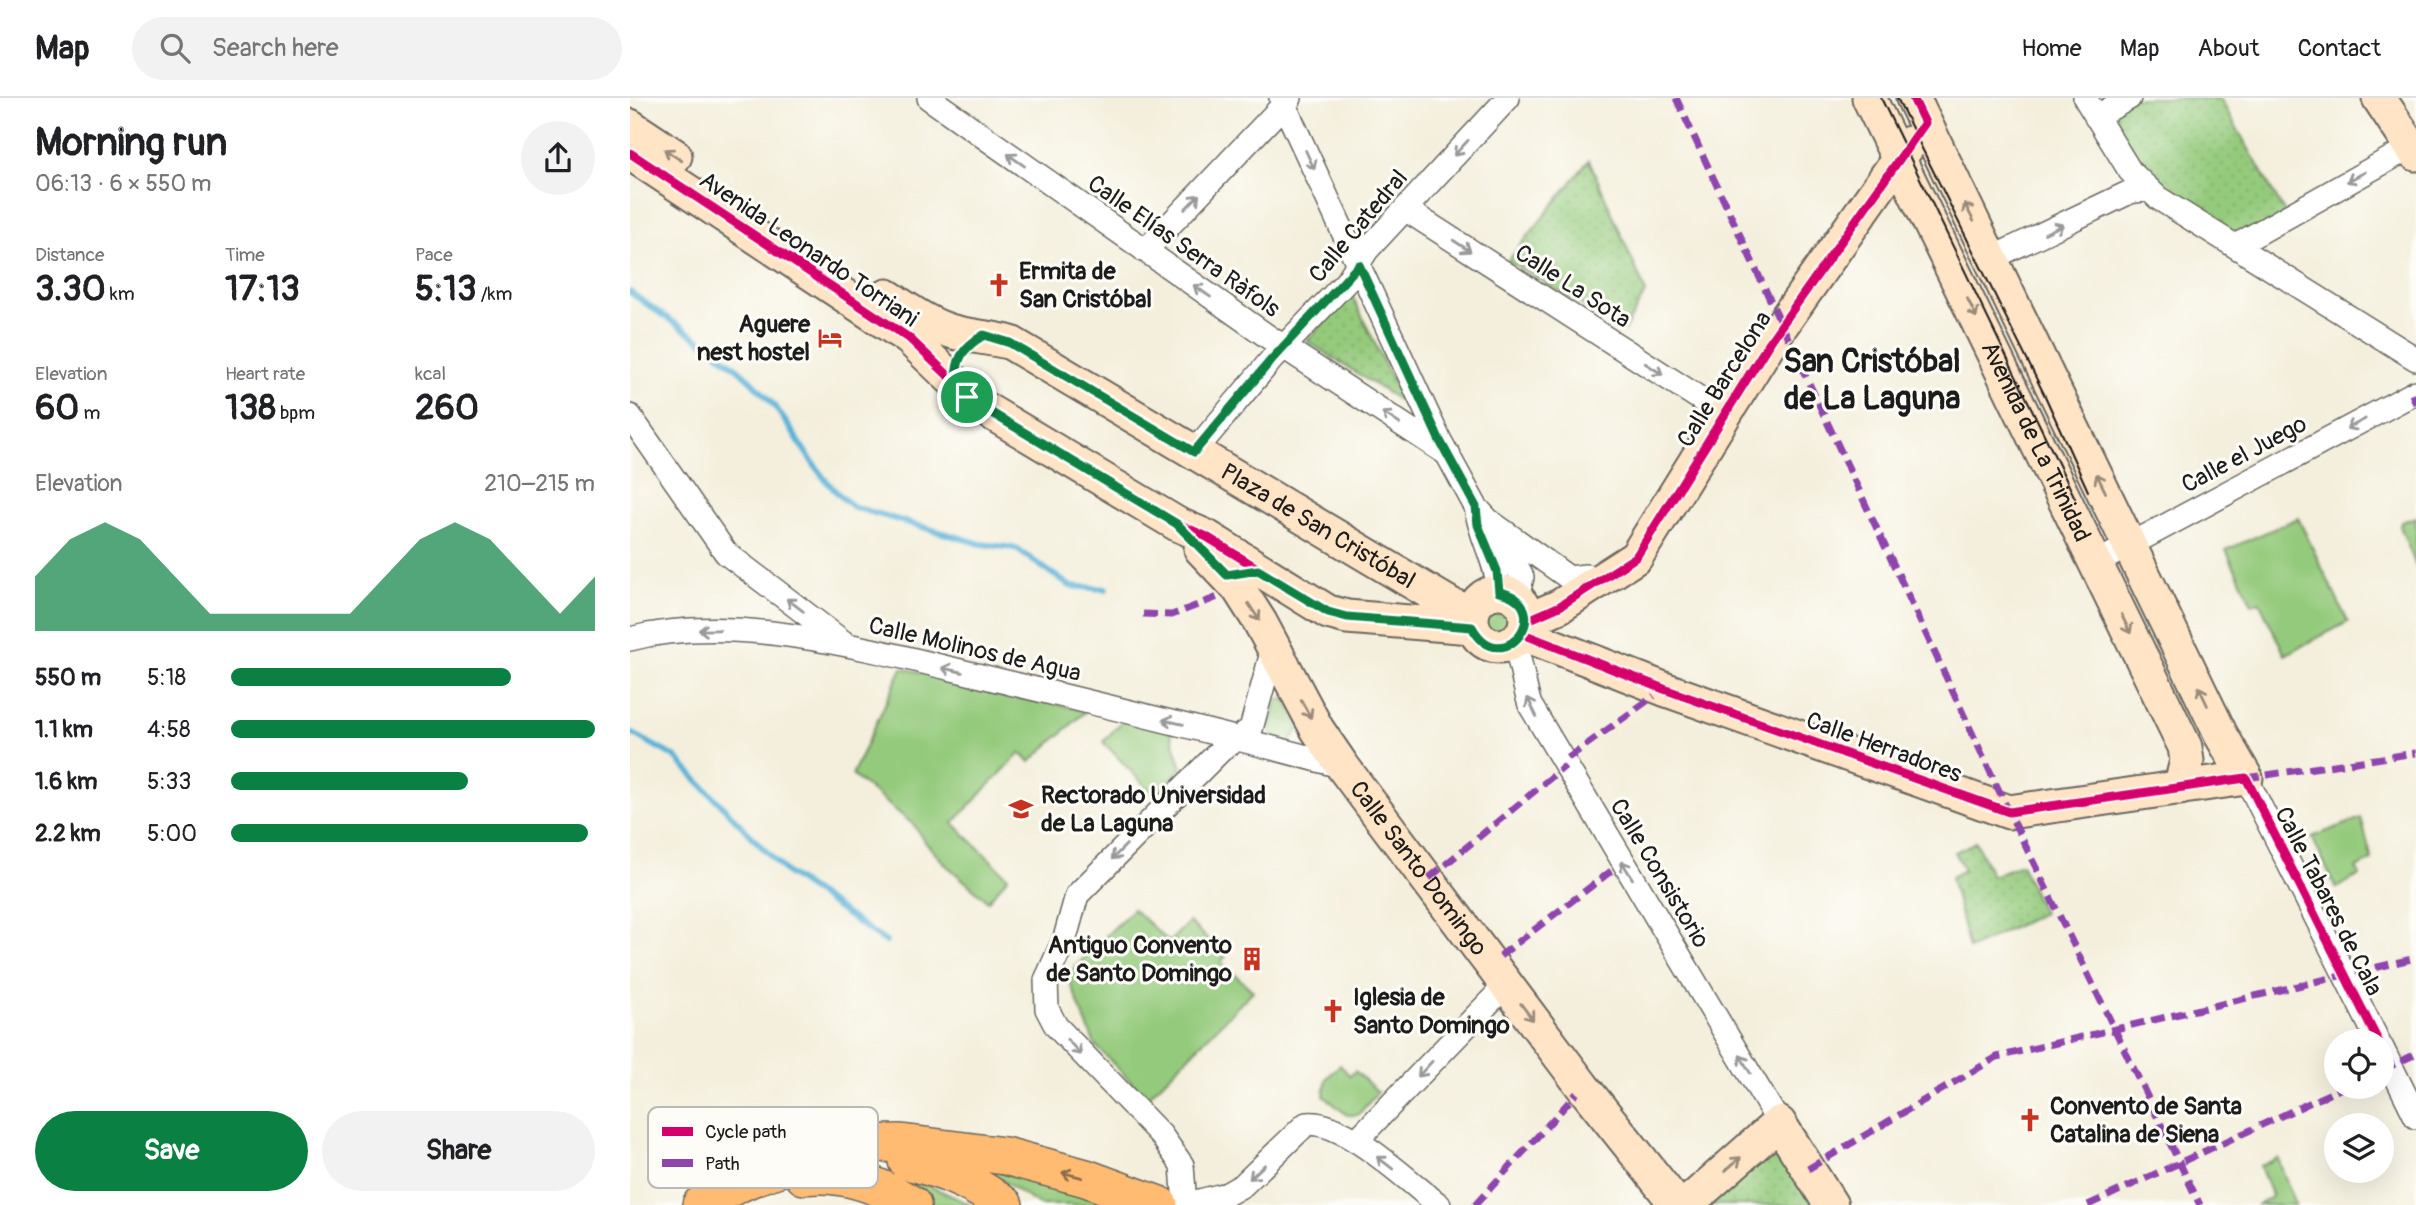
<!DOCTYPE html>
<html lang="en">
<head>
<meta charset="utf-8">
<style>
  :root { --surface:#fff; --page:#f2f2f2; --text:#202124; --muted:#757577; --line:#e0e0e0; --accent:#0b8043 }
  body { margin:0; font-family:Pangolin,sans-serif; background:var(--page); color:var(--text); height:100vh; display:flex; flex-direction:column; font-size:26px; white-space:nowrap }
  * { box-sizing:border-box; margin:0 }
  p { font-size:23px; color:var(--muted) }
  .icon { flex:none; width:38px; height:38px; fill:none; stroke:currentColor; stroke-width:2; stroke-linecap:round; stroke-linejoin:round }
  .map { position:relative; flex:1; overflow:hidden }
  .details { display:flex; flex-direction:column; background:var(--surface); width:630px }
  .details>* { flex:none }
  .tools { position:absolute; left:1694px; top:931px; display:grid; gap:14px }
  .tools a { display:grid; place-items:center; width:70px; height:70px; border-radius:50%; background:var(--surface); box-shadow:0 7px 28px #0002; font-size:35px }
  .pin { position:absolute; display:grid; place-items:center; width:60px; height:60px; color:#fff; margin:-30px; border:4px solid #fff; border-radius:50%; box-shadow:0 2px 7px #0007 }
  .round { display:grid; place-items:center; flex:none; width:74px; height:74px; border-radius:37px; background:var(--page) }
  .headline { display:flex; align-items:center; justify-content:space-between; height:119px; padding:0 35px }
  h1 { font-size:38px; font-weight:700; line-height:52px }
  .stats { display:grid; grid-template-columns:repeat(3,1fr); gap:10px; height:119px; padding:7px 35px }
  .stats div { display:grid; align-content:center }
  .stats b { font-size:35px; font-weight:700 }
  .stats small { font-size:19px; font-weight:400 }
  .stats p { font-size:19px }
  .chart { height:196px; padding:14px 35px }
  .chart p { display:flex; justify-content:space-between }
  .chart svg { width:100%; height:126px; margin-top:7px; fill:var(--accent); opacity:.7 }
  .button { display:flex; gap:14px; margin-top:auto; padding:14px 35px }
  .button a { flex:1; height:80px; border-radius:42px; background:var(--accent); color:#fff; font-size:28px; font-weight:700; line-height:80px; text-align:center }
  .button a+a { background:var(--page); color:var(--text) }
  ul { padding:0 35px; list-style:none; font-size:23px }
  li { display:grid; grid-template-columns:112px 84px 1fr; align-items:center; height:52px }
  li i { height:18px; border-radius:9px; background:var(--accent) }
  header { display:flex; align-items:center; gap:42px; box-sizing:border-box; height:98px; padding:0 35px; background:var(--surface); border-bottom:2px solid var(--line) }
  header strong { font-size:33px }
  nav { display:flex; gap:38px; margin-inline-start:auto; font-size:24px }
  .search { width:490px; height:63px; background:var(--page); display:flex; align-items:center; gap:18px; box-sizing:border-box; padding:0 24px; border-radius:38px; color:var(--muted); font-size:26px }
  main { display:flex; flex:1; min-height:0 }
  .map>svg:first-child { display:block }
  .grass { fill:url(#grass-tufts); stroke:#58734c; stroke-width:2 }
  .park { fill:url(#park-dots); stroke:#58734c; stroke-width:2 }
  .garden { fill:#94ca7c; stroke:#58734c; stroke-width:2 }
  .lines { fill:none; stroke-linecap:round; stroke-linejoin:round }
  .stream { stroke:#5ab2d8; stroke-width:6 }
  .street-casing { stroke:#68665f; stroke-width:26 }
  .secondary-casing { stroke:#68665f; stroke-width:37 }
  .primary-casing { stroke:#68665f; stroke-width:40 }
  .street { stroke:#fff; stroke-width:23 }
  .secondary { stroke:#ffe4c6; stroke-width:33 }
  .primary { stroke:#ffbb71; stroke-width:37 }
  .tram { stroke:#1c1c1c; stroke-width:2 }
  .quiet { stroke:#8e44ad; stroke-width:7; stroke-dasharray:14 7; stroke-linecap:butt }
  .cycleway-casing { stroke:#fdfcf7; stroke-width:13 }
  .cycleway { stroke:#d6006c; stroke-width:9 }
  .oneway { stroke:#999 }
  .oneway2 { stroke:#998a7a }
  .oneway3 { stroke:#8e6c46 }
  .route-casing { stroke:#fff; stroke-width:14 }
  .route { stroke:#0b8043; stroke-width:9 }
  .labels { text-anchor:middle; stroke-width:6; stroke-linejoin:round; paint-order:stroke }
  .street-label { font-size:24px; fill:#1c1c1c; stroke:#fdfcf7 }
  .poi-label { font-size:24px; font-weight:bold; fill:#1c1c1c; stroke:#fdfcf7; text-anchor:start }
  .district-label { font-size:32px; font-weight:bold; fill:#1c1c1c; stroke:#fdfcf7 }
  .key { fill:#fdfcf7; stroke:#bab9b5; stroke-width:2 }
  .key-label { font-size:19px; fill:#1c1c1c }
</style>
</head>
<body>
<header>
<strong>Map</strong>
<div class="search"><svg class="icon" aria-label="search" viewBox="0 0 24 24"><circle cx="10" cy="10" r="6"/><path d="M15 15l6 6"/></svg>Search here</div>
<nav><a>Home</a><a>Map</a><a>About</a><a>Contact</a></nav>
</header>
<main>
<section class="details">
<div class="headline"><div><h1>Morning run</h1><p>06:13 · 6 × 550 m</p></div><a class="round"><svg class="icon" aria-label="share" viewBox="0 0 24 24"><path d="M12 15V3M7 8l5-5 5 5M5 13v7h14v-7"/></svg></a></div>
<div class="stats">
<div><p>Distance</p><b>3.30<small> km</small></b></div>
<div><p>Time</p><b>17:13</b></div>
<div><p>Pace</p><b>5:13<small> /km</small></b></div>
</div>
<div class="stats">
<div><p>Elevation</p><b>60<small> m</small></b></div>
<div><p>Heart rate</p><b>138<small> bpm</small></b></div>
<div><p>kcal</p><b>260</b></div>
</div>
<div class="chart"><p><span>Elevation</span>210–215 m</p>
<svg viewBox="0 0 160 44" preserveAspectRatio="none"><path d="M0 44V25L10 12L20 6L30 12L40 25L50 38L60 38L70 38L80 38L90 38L100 25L110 12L120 6L130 12L140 25L150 38L160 25V44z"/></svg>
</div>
<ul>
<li><b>550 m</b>5:18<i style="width:77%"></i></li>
<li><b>1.1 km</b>4:58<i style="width:100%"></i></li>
<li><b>1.6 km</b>5:33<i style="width:65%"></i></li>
<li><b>2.2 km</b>5:00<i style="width:98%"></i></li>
</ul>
<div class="button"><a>Save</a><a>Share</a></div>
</section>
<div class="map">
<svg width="1786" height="1107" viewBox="0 0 1786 1107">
  <defs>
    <pattern id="grass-tufts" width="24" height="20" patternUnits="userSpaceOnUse" patternTransform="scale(1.75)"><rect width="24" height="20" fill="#94ca7c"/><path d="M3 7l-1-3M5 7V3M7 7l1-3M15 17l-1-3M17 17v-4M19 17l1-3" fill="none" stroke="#7fad6b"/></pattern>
    <pattern id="park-dots" width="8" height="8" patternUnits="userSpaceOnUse" patternTransform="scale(1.75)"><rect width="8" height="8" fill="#94ca7c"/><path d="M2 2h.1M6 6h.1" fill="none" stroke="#7fad6b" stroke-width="1.8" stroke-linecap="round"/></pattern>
  </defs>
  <rect width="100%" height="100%" fill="#fdfcf7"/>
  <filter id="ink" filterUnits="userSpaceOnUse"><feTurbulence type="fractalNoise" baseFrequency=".0143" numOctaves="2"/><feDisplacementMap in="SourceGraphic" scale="14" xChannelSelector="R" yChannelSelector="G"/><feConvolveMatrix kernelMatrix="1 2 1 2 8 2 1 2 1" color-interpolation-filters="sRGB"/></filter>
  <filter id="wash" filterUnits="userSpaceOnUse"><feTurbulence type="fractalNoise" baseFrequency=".00686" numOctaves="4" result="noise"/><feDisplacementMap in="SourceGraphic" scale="28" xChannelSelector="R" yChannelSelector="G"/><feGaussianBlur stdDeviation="1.57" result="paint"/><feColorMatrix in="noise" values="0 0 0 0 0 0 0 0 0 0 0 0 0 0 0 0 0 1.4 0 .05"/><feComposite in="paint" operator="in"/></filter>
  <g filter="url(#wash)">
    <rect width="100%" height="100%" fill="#f4efdc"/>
    <path class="grass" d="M853 522a16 16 0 1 1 32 0a16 16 0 1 1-32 0Z
      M 655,601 L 671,628 L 661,643 L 645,640 L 640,635 L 647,602 Z"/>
    <path class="park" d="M 1499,0 L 1590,0 L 1656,117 L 1607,147 L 1528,100 L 1466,19 Z
      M 959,62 L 1016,194 L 994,232 L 878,163 Z
      M 721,195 L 773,305 L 677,243 Z
      M 1346,744 L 1362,778 L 1391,766 L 1413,815 L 1339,851 L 1321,779 L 1334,772 L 1325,754 Z
      M 1145,1053 L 1152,1057 L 1183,1107 L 1075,1107 L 1128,1060 Z"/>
    <path class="garden" d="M 1786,419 L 1786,468 L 1770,428 L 1771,424 Z
      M 1668,420 L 1718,524 L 1655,557 L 1629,503 L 1622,506 L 1596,452 Z
      M 272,570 L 456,613 L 400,664 L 390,655 L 323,725 L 378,779 L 358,803 L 316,767 L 293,742 L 284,727 L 222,677 Z
      M 494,621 L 540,632 L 552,670 L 525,698 L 473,644 Z
      M 1731,720 L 1742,762 L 1726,770 L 1730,777 L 1706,790 L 1682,739 Z
      M 503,811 L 539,844 L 559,824 L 596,858 L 591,864 L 623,893 L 517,1000 L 465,947 L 437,877 Z
      M 710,967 L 720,978 L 725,973 L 748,994 L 728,1017 L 717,1017 L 694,998 L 696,981 Z
      M 1648,1060 L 1665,1107 L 1628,1107 L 1642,1099 L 1630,1068 Z
      M 342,1062 L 499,1107 L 409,1107 Z
      M 263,1077 L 300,1088 L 341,1107 L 297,1107 Z"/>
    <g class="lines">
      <path class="stream" d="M 0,194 C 47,229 103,258 141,304 C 169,338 187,383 224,409 L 351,446 L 385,450 L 440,488 L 476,491
        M 0,634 L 45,659 L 157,775 L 256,844"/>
    </g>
  </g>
  <g filter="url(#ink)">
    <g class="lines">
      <g class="street-casing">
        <path id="street" d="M 299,0 L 637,238 L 819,357
          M 651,0 L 809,341 L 846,409 L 858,422 L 939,480 L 956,478
          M 1455,0 L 1500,73 L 1528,100 L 1786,261
          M 1466,19 L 1499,0
          M 775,111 L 1083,309
          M 1607,147 L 1786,46
          M 515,153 L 660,0
          M 1362,160 L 1500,94 L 1519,91
          M 0,318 L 96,455 L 217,547
          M 564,354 L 642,261 L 717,183 L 737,152 L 878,0
          M 846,409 C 850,439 867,464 869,494
          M 870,433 L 892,479 L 887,501
          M 1466,465 L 1786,294
          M 0,541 C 115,511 267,559 380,585 C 492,612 603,638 713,669
          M 884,545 C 892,565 893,586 900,607 L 1149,1025
          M 1616,680 L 1748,943
          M 1752,950 L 1786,1019
          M 726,1043 L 876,887
          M 554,1107 L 597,1096 L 613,1087 L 676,1026 C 713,1020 779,1084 809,1107
          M 555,1107 L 552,1067 L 531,1037 L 426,928 L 417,911 L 416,882 L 435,840 L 447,797 L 591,652 L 621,631 L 643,551"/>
      </g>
      <g class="secondary-casing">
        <g id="secondary">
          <path id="s1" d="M 1239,0 L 1555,649 L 1557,663 L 1550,690"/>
          <path d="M 1749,0 L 1786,56"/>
          <path d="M 0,28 L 45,58"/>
          <path d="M 0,55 L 279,240 L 350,308 L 547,426 L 577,439 L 698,514 L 717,519 L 842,529"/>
          <path id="s2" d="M 257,198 C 277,211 297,226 320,233 C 339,239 361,239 381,245 L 821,507 L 842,515"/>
          <path id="s3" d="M 571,451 L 609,491 L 630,524 L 687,631 L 713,669 L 953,989 L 1047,1107"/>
          <circle cx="869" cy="521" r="27"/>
          <path d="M 896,523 L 930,508 L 1006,459 L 1141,242 L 1280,45"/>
          <path d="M 893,536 L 1034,591 L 1379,714 L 1616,680 L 1591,637 L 1283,0"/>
          <path d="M 1056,1107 L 1149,1025 L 1201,1107"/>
        </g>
      </g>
      <g class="primary-casing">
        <path id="primary" d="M 187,1061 L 212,1046 L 271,1045 L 375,1058 L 456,1080 L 529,1107
          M 277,1063 C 312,1071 345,1085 374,1107
          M 174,1078 C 212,1073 250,1087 282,1107
          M 71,1107 C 112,1080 160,1062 209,1061"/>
      </g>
      <use href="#street" class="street"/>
      <use href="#secondary" class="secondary"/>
      <use href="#primary" class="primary"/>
      <path class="tram" d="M 1251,0 L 1445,400
        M 1267,0 L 1415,298 L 1458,393"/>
      <path class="quiet" d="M 1046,0 L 1379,714 L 1570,1107
        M 1782,296 L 1786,306
        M 513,516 L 542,517 L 593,497
        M 938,660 L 1024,598
        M 1616,680 L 1786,655
        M 799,780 L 935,668
        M 870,858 L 985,770
        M 1752,972 L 1786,956
        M 1178,1071 L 1367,959 L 1786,860
        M 845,1107 L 947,995
        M 1458,1107 L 1714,989"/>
      <g class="cycleway-casing">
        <path id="cycleway" d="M 0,55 L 279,240 L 350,308 L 547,426 L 577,439 L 698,514 L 717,519 L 842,529 C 858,557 888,552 896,523 L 930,508 L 1006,459 L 1141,242 L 1295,25 L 1283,0
          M 893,536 L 1034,591 L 1379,714 L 1616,680 L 1748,943"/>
      </g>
      <use href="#cycleway" class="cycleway"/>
    </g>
    <defs><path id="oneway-shaft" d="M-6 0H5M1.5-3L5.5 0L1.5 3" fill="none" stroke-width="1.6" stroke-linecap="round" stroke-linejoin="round" transform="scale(1.75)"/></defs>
    <g class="oneway">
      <use href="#oneway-shaft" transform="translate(831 50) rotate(133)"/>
      <use href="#oneway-shaft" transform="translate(386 62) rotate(-145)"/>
      <use href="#oneway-shaft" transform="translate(680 62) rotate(65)"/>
      <use href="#oneway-shaft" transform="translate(1726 79) rotate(152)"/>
      <use href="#oneway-shaft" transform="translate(562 104) rotate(-46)"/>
      <use href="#oneway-shaft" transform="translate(1424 131) rotate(-26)"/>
      <use href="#oneway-shaft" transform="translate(832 148) rotate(33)"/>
      <use href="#oneway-shaft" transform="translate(572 193) rotate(-145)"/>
      <use href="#oneway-shaft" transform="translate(1024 271) rotate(33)"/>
      <use href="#oneway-shaft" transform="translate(761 320) rotate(-146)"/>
      <use href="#oneway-shaft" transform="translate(1726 326) rotate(152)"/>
      <use href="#oneway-shaft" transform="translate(165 507) rotate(-143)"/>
      <use href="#oneway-shaft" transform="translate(79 532) rotate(179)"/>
      <use href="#oneway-shaft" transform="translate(322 572) rotate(-167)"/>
      <use href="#oneway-shaft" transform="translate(902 609) rotate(-116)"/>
      <use href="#oneway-shaft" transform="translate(543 624) rotate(-167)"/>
      <use href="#oneway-shaft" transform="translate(489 754) rotate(135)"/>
      <use href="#oneway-shaft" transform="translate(997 772) rotate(-122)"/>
      <use href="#oneway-shaft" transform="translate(444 949) rotate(47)"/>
      <use href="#oneway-shaft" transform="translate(1115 966) rotate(-120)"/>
      <use href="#oneway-shaft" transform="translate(795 971) rotate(133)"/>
      <use href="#oneway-shaft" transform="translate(755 1065) rotate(-142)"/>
      <use href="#oneway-shaft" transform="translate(627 1074) rotate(136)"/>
    </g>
    <g class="oneway2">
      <use href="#oneway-shaft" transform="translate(43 57) rotate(-147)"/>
      <use href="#oneway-shaft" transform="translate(1339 114) rotate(-117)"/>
      <use href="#oneway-shaft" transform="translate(1342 210) rotate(64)"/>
      <use href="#oneway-shaft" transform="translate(1471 385) rotate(-116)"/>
      <use href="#oneway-shaft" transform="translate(624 514) rotate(57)"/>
      <use href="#oneway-shaft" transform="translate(1496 526) rotate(64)"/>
      <use href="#oneway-shaft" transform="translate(1573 598) rotate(-115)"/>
      <use href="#oneway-shaft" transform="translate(676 611) rotate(61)"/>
      <use href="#oneway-shaft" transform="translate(897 914) rotate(53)"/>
      <use href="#oneway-shaft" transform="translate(1103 1066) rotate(-41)"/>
    </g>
    <use class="oneway3" href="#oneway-shaft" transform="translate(442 1077) rotate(-165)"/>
  </g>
  <g class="lines" filter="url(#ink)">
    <g class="route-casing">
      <path id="route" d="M 729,167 L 809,341 L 846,409 L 848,427 L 867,473 L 869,494 C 929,506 873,585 842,529 L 717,519 L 698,514 L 628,472 L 597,477 L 547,426 L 350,308 L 327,290 C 324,264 331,250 354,237 L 380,245 L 564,354 L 642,261 Z"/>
    </g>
    <use href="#route" class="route"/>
  </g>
  <defs>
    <g id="church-bare" transform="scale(1.89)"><path d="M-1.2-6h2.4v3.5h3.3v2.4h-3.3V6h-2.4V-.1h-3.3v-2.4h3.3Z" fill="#c8321e" stroke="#fdfcf7" stroke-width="2.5" paint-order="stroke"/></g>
    <g id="hotel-bare" transform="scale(1.89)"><path d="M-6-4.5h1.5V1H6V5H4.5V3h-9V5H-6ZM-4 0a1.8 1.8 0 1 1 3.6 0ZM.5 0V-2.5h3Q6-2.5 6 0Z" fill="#c8321e" stroke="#fdfcf7" stroke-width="2.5" paint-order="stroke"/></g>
    <g id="university-bare" transform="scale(1.89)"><path d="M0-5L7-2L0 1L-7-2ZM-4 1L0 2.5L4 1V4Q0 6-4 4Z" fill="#c8321e" stroke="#fdfcf7" stroke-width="2.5" paint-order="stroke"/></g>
    <g id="building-bare" transform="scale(1.89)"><path d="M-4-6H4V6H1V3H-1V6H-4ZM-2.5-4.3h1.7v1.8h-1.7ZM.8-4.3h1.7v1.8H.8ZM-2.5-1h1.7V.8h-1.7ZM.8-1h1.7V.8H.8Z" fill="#c8321e" stroke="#fdfcf7" stroke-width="2.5" paint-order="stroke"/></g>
  </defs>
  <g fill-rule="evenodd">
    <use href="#church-bare" x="369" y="187"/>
    <use href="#hotel-bare" x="200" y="240"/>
    <use href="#university-bare" x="391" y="711"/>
    <use href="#building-bare" x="622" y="861"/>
    <use href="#church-bare" x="703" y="913"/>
    <use href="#church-bare" x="1400" y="1022"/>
  </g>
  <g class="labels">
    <g class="street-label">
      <text transform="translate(728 128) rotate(-50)" y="8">Calle Catedral</text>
      <text transform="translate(554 148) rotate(35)" y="8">Calle Elías Serra Ràfols</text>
      <text transform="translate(179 151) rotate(34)" y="8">Avenida Leonardo Torriani</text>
      <text transform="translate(943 188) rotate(33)" y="8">Calle La Sota</text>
      <text transform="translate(1094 281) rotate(-58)" y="8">Calle Barcelona</text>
      <text dy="8" stroke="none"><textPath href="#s1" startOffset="382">Avenida de La Trinidad</textPath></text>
      <text transform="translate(1614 356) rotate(-28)" y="8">Calle el Juego</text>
      <text dy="8" stroke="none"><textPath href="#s2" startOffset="492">Plaza de San Cristóbal</textPath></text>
      <text transform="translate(345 551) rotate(13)" y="8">Calle Molinos de Agua</text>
      <text transform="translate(1254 649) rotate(20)" y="8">Calle Herradores</text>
      <text dy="8" stroke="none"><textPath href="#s3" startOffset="388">Calle Santo Domingo</textPath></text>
      <text transform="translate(1030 775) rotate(59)" y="8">Calle Consistorio</text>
      <text transform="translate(1699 803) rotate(63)" y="8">Calle Tabares de Cala</text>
    </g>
    <g class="poi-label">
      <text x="389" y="181">Ermita de<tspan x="389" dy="28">San Cristóbal</tspan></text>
      <text x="180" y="234" text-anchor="end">Aguere<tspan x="180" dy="28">nest hostel</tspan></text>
      <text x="411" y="705">Rectorado Universidad<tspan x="411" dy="28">de La Laguna</tspan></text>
      <text x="602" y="855" text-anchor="end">Antiguo Convento<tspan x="602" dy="28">de Santo Domingo</tspan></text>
      <text x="723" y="907">Iglesia de<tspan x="723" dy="28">Santo Domingo</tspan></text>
      <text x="1420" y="1016">Convento de Santa<tspan x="1420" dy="28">Catalina de Siena</tspan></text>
    </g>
    <g class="district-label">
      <text x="1242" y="274">San Cristóbal<tspan x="1242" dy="37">de La Laguna</tspan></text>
    </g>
  </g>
  <rect x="18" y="1009" width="230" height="81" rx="10" class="key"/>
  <rect x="32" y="1029" width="31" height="9" fill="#d6006c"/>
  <rect x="32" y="1061" width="31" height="8" fill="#8e44ad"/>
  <g class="key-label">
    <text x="75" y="1040">Cycle path</text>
    <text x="75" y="1072">Path</text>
  </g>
</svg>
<div class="tools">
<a><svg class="icon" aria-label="locate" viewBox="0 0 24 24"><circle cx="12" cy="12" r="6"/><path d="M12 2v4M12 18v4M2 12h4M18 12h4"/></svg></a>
<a><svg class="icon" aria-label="layers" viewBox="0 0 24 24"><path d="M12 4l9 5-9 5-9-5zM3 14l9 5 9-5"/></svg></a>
</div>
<div class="pin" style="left:337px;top:299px;background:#1e9e55"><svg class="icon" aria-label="arrive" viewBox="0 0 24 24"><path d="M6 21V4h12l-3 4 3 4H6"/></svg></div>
</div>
</main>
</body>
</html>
